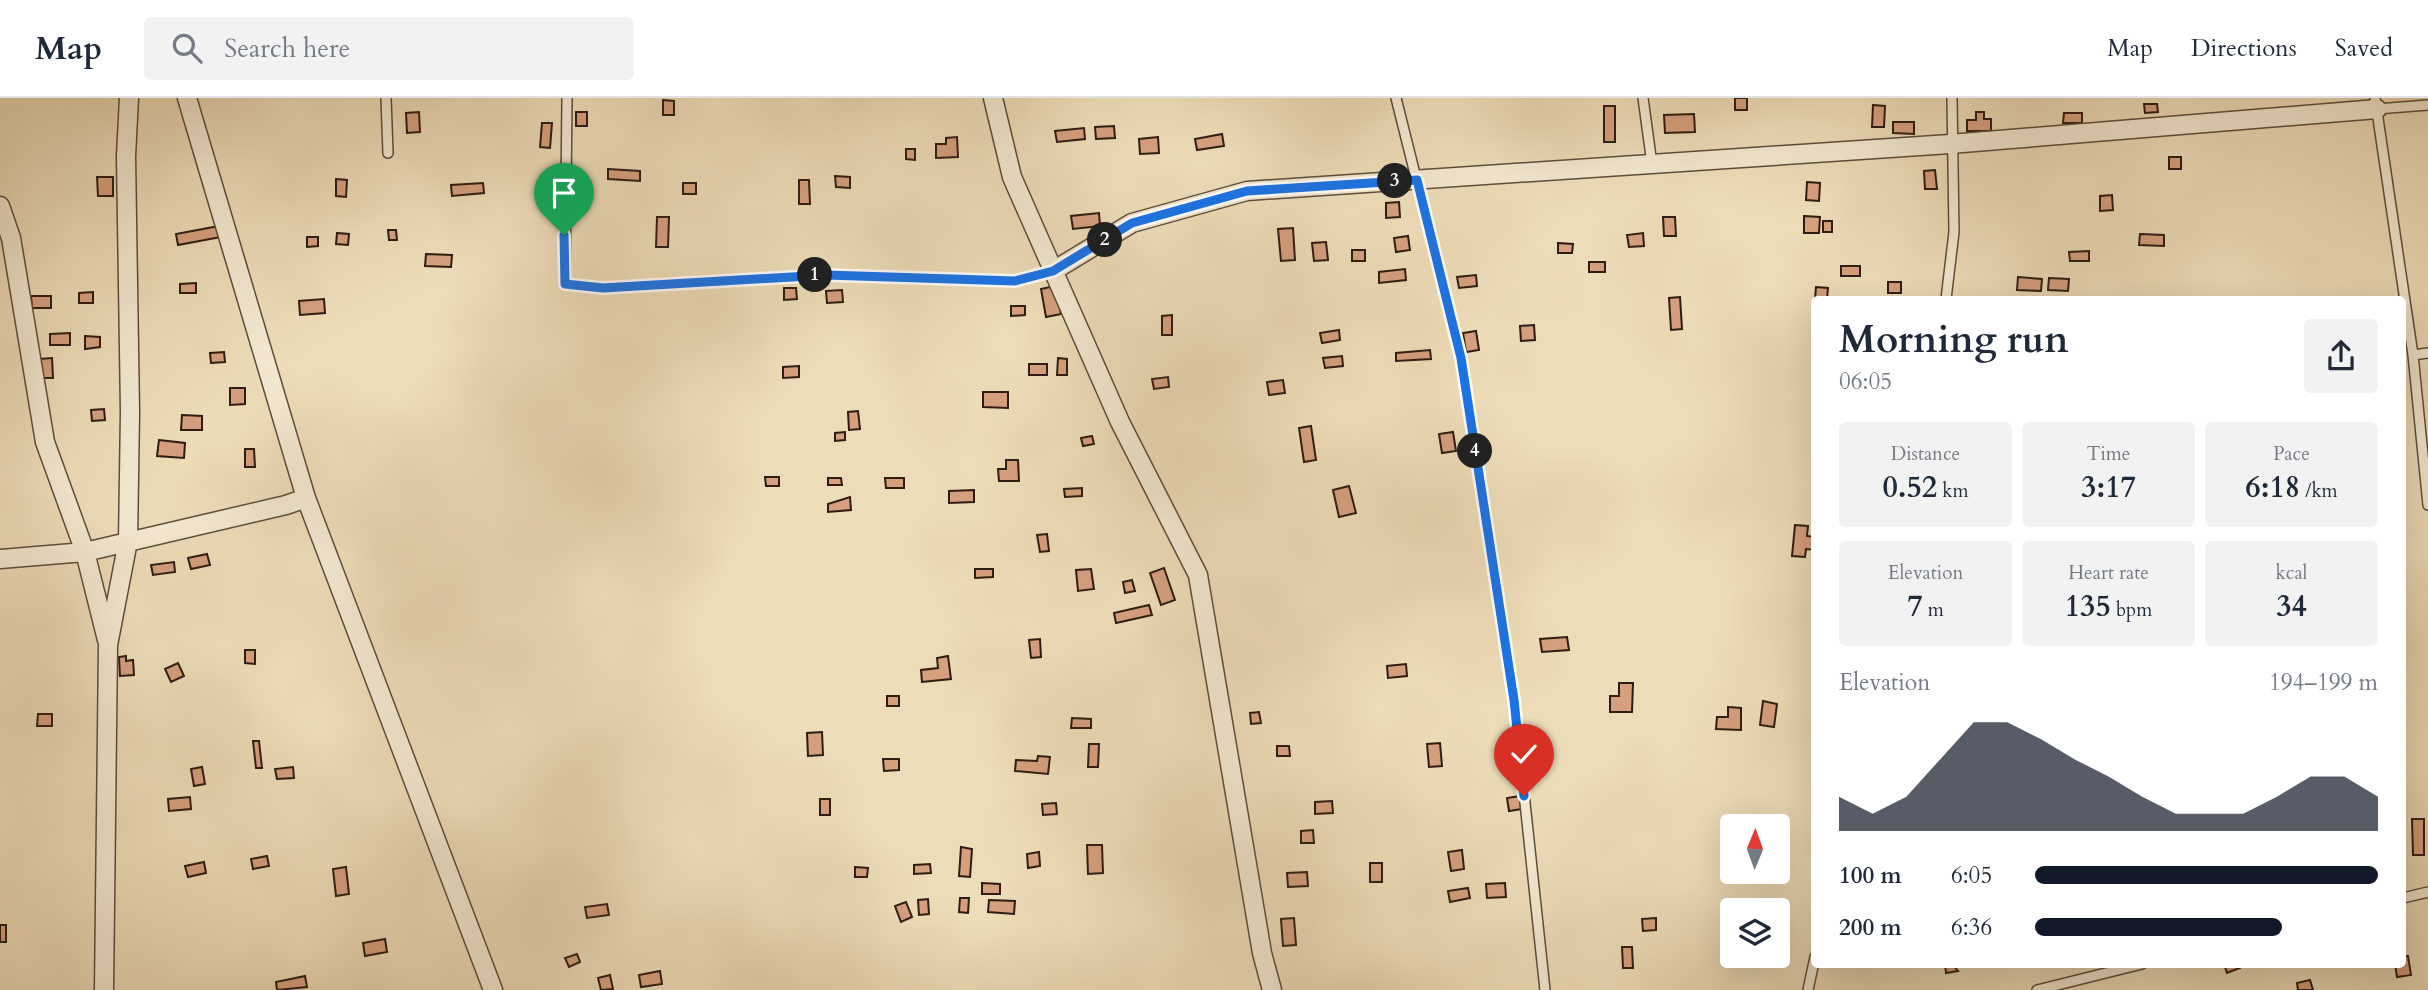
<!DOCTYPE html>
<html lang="en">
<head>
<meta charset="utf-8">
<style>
  :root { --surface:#fff; --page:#f2f2f3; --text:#1f2937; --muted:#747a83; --line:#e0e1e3; --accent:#111827 }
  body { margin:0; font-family:Cardo,serif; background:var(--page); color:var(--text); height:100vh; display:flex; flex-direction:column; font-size:26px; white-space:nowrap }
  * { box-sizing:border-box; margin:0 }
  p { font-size:23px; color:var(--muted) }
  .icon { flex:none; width:38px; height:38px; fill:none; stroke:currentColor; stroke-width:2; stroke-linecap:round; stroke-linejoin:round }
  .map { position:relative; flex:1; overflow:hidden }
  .panel { position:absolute; left:1811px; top:198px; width:595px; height:672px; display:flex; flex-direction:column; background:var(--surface); border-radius:7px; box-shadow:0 7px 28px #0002 }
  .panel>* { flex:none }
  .needle { width:46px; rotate:1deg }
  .controls { position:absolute; left:1720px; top:716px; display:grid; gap:14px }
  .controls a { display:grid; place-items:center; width:70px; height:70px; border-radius:7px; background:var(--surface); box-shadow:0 7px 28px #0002; font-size:35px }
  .pin { position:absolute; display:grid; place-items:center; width:60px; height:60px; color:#fff; margin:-72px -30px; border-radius:50% 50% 50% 0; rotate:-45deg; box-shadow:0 0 7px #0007 }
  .pin .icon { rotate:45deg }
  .km { position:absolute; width:35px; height:35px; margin:-18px; border-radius:50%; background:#222; color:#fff; font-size:19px; line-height:35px; text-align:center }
  .round { display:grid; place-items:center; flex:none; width:74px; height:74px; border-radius:7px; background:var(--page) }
  .head { display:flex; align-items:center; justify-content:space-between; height:119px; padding:0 28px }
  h1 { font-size:38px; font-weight:600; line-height:52px }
  .figures { display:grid; grid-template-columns:repeat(3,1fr); gap:10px; height:119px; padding:7px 28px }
  .figures div { display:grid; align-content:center; border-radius:7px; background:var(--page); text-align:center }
  .figures b { font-size:30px; font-weight:600 }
  .figures small { font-size:19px; font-weight:400 }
  .figures p { font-size:19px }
  .chart { height:196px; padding:14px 28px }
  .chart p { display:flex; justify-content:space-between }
  .chart svg { width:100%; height:126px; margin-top:7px; fill:var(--accent); opacity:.7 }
  ul { padding:0 28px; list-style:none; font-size:23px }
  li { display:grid; grid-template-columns:112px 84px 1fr; align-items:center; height:52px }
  li i { height:18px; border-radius:9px; background:var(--accent) }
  header { display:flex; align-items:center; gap:42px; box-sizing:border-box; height:98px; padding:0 35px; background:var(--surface); border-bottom:2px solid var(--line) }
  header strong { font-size:33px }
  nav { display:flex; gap:38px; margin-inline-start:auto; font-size:24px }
  .search { width:490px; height:63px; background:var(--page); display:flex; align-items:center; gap:18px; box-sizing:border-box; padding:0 24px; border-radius:7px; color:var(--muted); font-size:26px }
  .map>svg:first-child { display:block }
  .building { fill:#d69f7e; stroke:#2e1c13; stroke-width:2 }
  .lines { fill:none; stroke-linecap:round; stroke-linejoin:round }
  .service-casing { stroke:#5e4c3c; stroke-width:12 }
  .minor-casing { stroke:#5e4c3c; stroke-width:21 }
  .service { stroke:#f3e8d1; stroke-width:9 }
  .minor { stroke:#f3e8d1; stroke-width:18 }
  .route-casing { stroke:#fff; stroke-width:14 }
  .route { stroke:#1a73e8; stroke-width:9 }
</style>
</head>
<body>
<header>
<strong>Map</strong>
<div class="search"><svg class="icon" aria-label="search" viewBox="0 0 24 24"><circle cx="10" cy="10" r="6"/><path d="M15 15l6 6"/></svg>Search here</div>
<nav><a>Map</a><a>Directions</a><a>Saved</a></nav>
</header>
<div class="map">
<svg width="2428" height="892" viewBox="0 0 2428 892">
  <rect width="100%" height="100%" fill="#eddcb8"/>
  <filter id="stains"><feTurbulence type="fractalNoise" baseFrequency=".00286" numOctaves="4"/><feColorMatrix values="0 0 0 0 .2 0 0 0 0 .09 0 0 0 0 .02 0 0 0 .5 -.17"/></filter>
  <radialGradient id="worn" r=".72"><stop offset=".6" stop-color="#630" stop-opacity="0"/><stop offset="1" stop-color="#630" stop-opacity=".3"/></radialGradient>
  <path class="building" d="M 1735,0 L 1747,0 L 1747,12 L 1735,12 Z
    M 663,2 L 674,3 L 674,17 L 663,17 Z
    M 2144,6 L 2157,6 L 2158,14 L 2145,15 Z
    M 1873,7 L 1885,8 L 1884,29 L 1872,29 Z
    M 1604,8 L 1615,8 L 1615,44 L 1604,44 Z
    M 419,14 L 420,34 L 407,35 L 406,15 Z
    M 576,14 L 587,14 L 587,28 L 576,28 Z
    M 1976,14 L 1984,14 L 1984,21 L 1991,21 L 1991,33 L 1967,33 L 1967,22 L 1976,22 Z
    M 2064,15 L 2082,15 L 2082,25 L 2063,25 Z
    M 1694,16 L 1695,34 L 1665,35 L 1664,17 Z
    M 1893,24 L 1914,24 L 1914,36 L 1893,35 Z
    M 542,25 L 552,25 L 550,50 L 540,49 Z
    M 1114,28 L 1115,40 L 1096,41 L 1095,29 Z
    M 1084,30 L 1085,41 L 1057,44 L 1055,33 Z
    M 1222,36 L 1224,48 L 1197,52 L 1195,41 Z
    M 957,39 L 958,59 L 936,60 L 936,46 L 946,46 L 946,40 Z
    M 1158,39 L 1159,55 L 1140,56 L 1139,41 Z
    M 906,51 L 915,51 L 915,62 L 906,61 Z
    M 2169,59 L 2181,59 L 2181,71 L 2169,71 Z
    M 608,71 L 640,73 L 640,83 L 608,81 Z
    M 1935,72 L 1937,91 L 1925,91 L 1924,73 Z
    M 835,78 L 850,79 L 850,90 L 836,89 Z
    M 97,79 L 113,79 L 113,98 L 98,98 Z
    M 336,81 L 347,82 L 346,99 L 336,98 Z
    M 799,82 L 809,82 L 810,106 L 799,106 Z
    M 1807,84 L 1820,85 L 1819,103 L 1806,102 Z
    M 483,85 L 484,95 L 452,98 L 451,87 Z
    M 683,85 L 696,85 L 696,96 L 683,96 Z
    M 2112,97 L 2113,112 L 2100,113 L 2100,98 Z
    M 1399,104 L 1400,119 L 1386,120 L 1386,105 Z
    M 1099,115 L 1100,128 L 1073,131 L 1071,118 Z
    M 1804,118 L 1820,119 L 1819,135 L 1804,135 Z
    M 657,119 L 669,119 L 668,149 L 656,149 Z
    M 1663,119 L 1675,119 L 1676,138 L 1664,138 Z
    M 1823,123 L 1832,123 L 1832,134 L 1823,134 Z
    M 219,128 L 221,139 L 178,147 L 176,136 Z
    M 1293,130 L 1295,162 L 1281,163 L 1278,131 Z
    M 388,132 L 396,132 L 397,142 L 389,142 Z
    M 337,135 L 349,136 L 348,147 L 336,146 Z
    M 1643,135 L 1644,148 L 1629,149 L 1627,137 Z
    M 2140,136 L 2164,137 L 2164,148 L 2139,147 Z
    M 1408,138 L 1410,152 L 1396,154 L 1394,140 Z
    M 307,139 L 318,139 L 318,148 L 307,149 Z
    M 1326,144 L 1328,162 L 1314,163 L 1312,145 Z
    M 1558,145 L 1573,146 L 1572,155 L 1558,155 Z
    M 1352,152 L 1365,152 L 1365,163 L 1352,163 Z
    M 2089,153 L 2089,163 L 2070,163 L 2069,154 Z
    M 426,156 L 452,157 L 451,169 L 425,168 Z
    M 1589,164 L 1605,164 L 1605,174 L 1589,174 Z
    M 1841,168 L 1860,168 L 1860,178 L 1841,178 Z
    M 1405,171 L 1406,182 L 1379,185 L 1379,174 Z
    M 1476,177 L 1477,188 L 1459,190 L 1457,179 Z
    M 2018,179 L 2042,181 L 2041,193 L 2017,192 Z
    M 2049,180 L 2069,181 L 2068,193 L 2048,192 Z
    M 1888,184 L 1901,184 L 1901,195 L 1888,195 Z
    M 196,185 L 196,195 L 180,195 L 180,186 Z
    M 1055,188 L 1061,216 L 1046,219 L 1041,191 Z
    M 1816,189 L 1828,190 L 1827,201 L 1815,201 Z
    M 784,190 L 796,190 L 797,201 L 784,202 Z
    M 842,192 L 843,204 L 827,205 L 826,193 Z
    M 93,194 L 93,205 L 79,205 L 79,195 Z
    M 31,198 L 51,198 L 51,210 L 32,210 Z
    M 1680,199 L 1682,231 L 1671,232 L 1669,200 Z
    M 324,201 L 325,215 L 300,217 L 299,203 Z
    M 1011,208 L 1025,208 L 1025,217 L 1011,218 Z
    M 1172,217 L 1172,237 L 1162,237 L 1162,218 Z
    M 1534,227 L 1535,242 L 1521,243 L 1520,228 Z
    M 1339,232 L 1340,242 L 1322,245 L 1320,235 Z
    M 1476,233 L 1479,252 L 1466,254 L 1463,235 Z
    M 70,235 L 70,247 L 50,247 L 50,236 Z
    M 85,238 L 100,239 L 100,249 L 85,251 Z
    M 1430,252 L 1431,261 L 1396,263 L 1396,255 Z
    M 224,254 L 225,264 L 211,265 L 210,255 Z
    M 1342,258 L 1343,268 L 1325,270 L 1323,260 Z
    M 52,260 L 53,280 L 38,280 L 39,261 Z
    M 1058,260 L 1067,261 L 1067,277 L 1057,277 Z
    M 1029,266 L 1047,266 L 1047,277 L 1029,277 Z
    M 799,268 L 799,279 L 783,280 L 783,269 Z
    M 1168,279 L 1169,289 L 1154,291 L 1152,281 Z
    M 1283,282 L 1285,295 L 1269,297 L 1267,284 Z
    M 230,290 L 245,290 L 245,306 L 230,307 Z
    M 983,294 L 1008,294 L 1008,310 L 983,309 Z
    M 104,311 L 105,322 L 92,323 L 91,312 Z
    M 858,313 L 860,331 L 849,332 L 848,314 Z
    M 182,317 L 202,318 L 202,332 L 181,332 Z
    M 1311,328 L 1316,362 L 1304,364 L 1299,330 Z
    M 845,334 L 845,342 L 835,343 L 835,335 Z
    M 1453,334 L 1456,353 L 1442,355 L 1439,336 Z
    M 1092,338 L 1094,346 L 1083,348 L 1081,340 Z
    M 159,342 L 185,345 L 184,360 L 157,358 Z
    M 245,351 L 254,351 L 255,369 L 245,369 Z
    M 1006,362 L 1018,362 L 1019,383 L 999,383 L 998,371 L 1006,371 Z
    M 765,379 L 779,379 L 779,388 L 766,388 Z
    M 828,380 L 841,380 L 842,387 L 828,387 Z
    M 885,380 L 904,380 L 904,390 L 886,390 Z
    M 1349,388 L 1356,415 L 1339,419 L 1333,392 Z
    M 1082,390 L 1082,398 L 1065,399 L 1064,391 Z
    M 974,392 L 974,404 L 949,405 L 949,393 Z
    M 850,399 L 851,412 L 828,414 L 828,406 Z
    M 1795,427 L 1808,428 L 1807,438 L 1815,439 L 1815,452 L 1806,451 L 1805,459 L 1792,458 Z
    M 1047,436 L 1049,453 L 1040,454 L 1037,437 Z
    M 207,456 L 210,467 L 191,471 L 188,460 Z
    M 174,464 L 175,474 L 153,477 L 151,467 Z
    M 1164,470 L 1175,502 L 1161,507 L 1150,475 Z
    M 975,471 L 993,471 L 993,479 L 975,480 Z
    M 1091,471 L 1094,491 L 1078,493 L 1076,472 Z
    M 1132,482 L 1135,493 L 1125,495 L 1123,484 Z
    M 1149,507 L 1152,517 L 1116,525 L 1114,515 Z
    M 1567,539 L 1569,552 L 1542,554 L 1540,541 Z
    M 1040,541 L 1041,559 L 1031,560 L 1029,542 Z
    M 245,552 L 255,552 L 255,566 L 245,565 Z
    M 126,558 L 126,563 L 133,562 L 134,577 L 120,578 L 119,559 Z
    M 948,558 L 951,581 L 922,584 L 921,572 L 938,570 L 937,560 Z
    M 178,565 L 184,578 L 171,584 L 165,571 Z
    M 1406,566 L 1407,578 L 1388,580 L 1387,568 Z
    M 1619,585 L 1633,585 L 1632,614 L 1610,614 L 1610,598 L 1619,598 Z
    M 887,598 L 899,598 L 899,608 L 887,608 Z
    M 1763,603 L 1777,606 L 1774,629 L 1760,627 Z
    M 1728,609 L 1741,610 L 1741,632 L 1716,631 L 1717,619 L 1728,619 Z
    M 1259,614 L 1261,625 L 1251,626 L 1250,615 Z
    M 38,616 L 52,616 L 52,628 L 37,628 Z
    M 1072,620 L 1091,621 L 1091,630 L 1071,630 Z
    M 822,634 L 823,657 L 808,658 L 807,635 Z
    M 253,643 L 259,643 L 262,670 L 256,670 Z
    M 1440,645 L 1442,668 L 1429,669 L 1427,646 Z
    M 1089,646 L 1099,646 L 1098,669 L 1088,669 Z
    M 1277,648 L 1289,648 L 1290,658 L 1277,658 Z
    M 1038,658 L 1050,659 L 1048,676 L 1015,673 L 1016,662 L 1037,663 Z
    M 883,661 L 899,661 L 899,672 L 884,673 Z
    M 202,669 L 205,686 L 194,688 L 191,671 Z
    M 293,669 L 294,680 L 277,681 L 275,671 Z
    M 1520,698 L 1522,711 L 1509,713 L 1507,700 Z
    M 190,699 L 191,711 L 169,713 L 168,701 Z
    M 820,701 L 830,701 L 830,717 L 820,717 Z
    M 1332,703 L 1333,715 L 1315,716 L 1315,704 Z
    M 1056,705 L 1057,716 L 1043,717 L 1042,706 Z
    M 2412,721 L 2424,721 L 2424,757 L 2413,757 Z
    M 1313,732 L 1314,745 L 1301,745 L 1301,733 Z
    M 1087,747 L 1102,747 L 1103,775 L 1088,776 Z
    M 1723,747 L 1732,747 L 1732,767 L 1723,767 Z
    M 961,749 L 972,751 L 970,779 L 959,778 Z
    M 1462,752 L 1464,771 L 1451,773 L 1448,754 Z
    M 1039,754 L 1040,768 L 1028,770 L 1027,756 Z
    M 267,758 L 269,768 L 253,771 L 251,761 Z
    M 204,764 L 206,775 L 188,779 L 185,768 Z
    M 1370,765 L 1382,765 L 1382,784 L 1370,784 Z
    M 930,766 L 931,775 L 914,776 L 914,767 Z
    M 346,769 L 349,796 L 336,798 L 333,771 Z
    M 855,769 L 868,770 L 867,779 L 855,779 Z
    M 1307,774 L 1308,788 L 1288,789 L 1287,775 Z
    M 982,785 L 1000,786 L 1000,796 L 982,796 Z
    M 1505,785 L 1506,799 L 1487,800 L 1486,786 Z
    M 1468,790 L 1470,800 L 1450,804 L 1448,793 Z
    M 960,800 L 969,800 L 968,815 L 959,814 Z
    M 928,801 L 929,816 L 919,817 L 918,802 Z
    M 989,802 L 1015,803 L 1014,816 L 988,814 Z
    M 906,804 L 912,819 L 901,824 L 895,808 Z
    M 607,806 L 609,817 L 587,820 L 585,809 Z
    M 1294,820 L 1296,847 L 1283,848 L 1281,821 Z
    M 1656,820 L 1656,832 L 1643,833 L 1642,821 Z
    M 0,827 L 6,827 L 6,844 L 0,844 Z
    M 385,841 L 387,854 L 365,858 L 363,845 Z
    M 1622,849 L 1632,849 L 1633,870 L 1623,870 Z
    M 577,856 L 580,864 L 569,869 L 565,860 Z
    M 2403,858 L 2408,858 L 2411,877 L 2397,879 L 2395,866 L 2403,866 Z
    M 1945,866 L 1957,866 L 1954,868 L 1958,873 L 1946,875 Z
    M 2224,866 L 2239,866 L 2240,870 L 2227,875 Z
    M 660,873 L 662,886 L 641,889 L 639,877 Z
    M 610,877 L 613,891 L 601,892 L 598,880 Z
    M 305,878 L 307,889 L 277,892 L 276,884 Z
    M 2310,882 L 2313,892 L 2298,892 L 2297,885 Z"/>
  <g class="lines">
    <g class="service-casing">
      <path id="service" d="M 386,0 L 388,55
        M 567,0 L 565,186 L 603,190 L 826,177 L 1015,183 L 1053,173
        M 1396,0 L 1461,260 L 1514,602 L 1545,892
        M 1643,0 L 1652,66
        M 2375,0 L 2413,257 L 2428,407
        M 2377,11 L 2428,7
        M 1946,201 L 1954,134 L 1952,0
        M 2413,257 L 2428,255
        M 2403,800 L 2428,794
        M 1808,892 L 1815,859
        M 2037,892 L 2142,866"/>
    </g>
    <g class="minor-casing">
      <path id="minor" d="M 187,0 L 306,400 L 493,892
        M 993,0 L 1012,79 L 1120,324 L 1198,477 L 1262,855 L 1272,892
        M 0,108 L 11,140 L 45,344 L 85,454 L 107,542
        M 1053,173 L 1132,125 L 1247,93 L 1950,46 L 2377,11
        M 0,461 L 85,454 L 286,407 L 306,400
        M 104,892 L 108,547 L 128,443 L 130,314 L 126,58 L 129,0"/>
    </g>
    <use href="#service" class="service"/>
    <use href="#minor" class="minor"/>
  </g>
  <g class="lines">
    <g class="route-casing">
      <path id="route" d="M 564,137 L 565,186 L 603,190 L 826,177 L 1015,183 L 1053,173 L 1132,125 L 1247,93 L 1417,82 L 1461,260 L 1514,602 L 1524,698"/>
    </g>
    <use href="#route" class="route"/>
  </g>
  <rect width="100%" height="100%" filter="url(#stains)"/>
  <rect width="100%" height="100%" fill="url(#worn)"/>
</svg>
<div class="controls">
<a><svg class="needle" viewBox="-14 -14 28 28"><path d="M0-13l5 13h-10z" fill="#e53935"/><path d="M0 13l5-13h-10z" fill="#747a83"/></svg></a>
<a><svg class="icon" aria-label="layers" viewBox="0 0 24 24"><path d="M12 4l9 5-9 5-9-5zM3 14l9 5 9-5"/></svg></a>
</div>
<div class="pin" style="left:564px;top:137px;background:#1e9e55"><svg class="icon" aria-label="arrive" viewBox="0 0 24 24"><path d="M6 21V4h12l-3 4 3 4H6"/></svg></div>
<div class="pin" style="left:1524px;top:698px;background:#d93025"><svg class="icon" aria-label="check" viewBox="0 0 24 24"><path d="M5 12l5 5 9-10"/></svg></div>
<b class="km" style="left:815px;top:177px">1</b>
<b class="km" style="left:1105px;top:142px">2</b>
<b class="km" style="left:1395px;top:83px">3</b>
<b class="km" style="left:1475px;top:353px">4</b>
<section class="panel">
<div class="head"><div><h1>Morning run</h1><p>06:05</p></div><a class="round"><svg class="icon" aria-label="share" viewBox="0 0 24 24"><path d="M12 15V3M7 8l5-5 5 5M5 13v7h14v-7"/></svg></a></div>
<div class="figures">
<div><p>Distance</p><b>0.52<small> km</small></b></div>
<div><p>Time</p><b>3:17</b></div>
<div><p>Pace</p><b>6:18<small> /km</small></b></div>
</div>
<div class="figures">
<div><p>Elevation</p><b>7<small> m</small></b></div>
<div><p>Heart rate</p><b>135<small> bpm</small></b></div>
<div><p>kcal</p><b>34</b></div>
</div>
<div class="chart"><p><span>Elevation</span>194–199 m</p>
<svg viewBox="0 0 160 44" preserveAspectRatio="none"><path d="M0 44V32L10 38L20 32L30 19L40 6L50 6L60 12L70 19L80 25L90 32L100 38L110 38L120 38L130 32L140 25L150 25L160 32V44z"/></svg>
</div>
<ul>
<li><b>100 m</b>6:05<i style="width:100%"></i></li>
<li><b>200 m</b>6:36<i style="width:72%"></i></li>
</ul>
</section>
</div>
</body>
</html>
